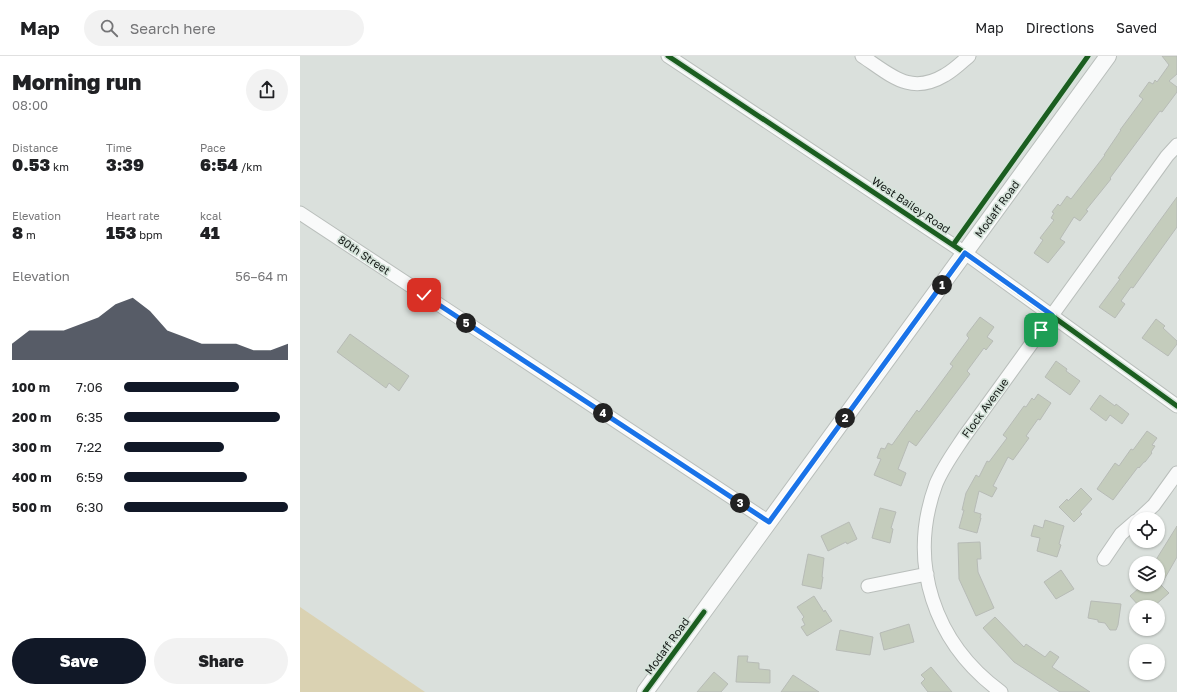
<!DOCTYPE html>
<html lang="en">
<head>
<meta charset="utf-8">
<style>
  :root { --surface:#fff; --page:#f2f2f2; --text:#202124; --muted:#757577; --line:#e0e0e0; --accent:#111827 }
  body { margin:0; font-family:"Golos Text",sans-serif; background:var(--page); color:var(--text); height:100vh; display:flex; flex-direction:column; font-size:15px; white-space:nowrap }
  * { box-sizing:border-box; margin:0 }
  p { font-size:13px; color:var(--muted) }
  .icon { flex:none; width:22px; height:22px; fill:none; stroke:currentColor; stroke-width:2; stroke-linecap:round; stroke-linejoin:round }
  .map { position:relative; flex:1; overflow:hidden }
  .drawer { display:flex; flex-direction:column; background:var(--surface); width:300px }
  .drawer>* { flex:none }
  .tools { position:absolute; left:829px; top:456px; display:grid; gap:8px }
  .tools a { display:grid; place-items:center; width:36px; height:36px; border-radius:50%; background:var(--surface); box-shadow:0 1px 3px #0004; font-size:20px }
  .pin { position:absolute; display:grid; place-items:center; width:34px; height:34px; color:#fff; margin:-17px; border-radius:8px; box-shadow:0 2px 6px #0006 }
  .km { position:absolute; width:20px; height:20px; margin:-10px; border-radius:50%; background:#222; color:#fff; font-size:11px; line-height:20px; text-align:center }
  .round { display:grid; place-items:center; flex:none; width:42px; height:42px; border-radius:21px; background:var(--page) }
  .summary { display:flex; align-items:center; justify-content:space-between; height:68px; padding:0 12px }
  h1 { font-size:22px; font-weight:800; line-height:30px }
  .stats { display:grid; grid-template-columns:repeat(3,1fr); gap:6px; height:68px; padding:4px 12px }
  .stats div { display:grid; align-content:center }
  .stats b { font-size:17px; font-weight:800 }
  .stats small { font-size:11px; font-weight:400 }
  .stats p { font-size:11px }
  .chart { height:112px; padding:8px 12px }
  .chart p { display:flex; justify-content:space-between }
  .chart svg { width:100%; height:72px; margin-top:4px; fill:var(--accent); opacity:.7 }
  .primary-button { display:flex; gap:8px; margin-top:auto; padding:8px 12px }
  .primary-button a { flex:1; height:46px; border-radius:24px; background:var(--accent); color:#fff; font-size:16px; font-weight:800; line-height:46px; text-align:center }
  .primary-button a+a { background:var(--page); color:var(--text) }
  ul { padding:0 12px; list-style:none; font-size:13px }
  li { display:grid; grid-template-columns:64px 48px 1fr; align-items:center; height:30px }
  li i { height:10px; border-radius:5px; background:var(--accent) }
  header { display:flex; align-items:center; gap:24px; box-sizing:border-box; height:56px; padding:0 20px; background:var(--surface); border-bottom:1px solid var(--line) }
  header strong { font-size:19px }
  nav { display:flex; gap:22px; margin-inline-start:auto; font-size:14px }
  .search { width:280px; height:36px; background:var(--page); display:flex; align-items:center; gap:10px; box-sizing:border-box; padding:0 14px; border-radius:22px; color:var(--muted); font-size:15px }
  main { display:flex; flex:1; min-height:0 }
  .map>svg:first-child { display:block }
  .green { fill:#dad2b2 }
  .building { fill:#c4ccbc; stroke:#b7bbb6 }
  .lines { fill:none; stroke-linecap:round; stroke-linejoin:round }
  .minor-casing { stroke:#b9bebb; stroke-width:15 }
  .tertiary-casing { stroke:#b9bebb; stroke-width:18 }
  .minor { stroke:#f9fafa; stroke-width:13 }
  .tertiary { stroke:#f9fafa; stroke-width:16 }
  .cycleway-casing { stroke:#d6e4db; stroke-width:8 }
  .cycleway { stroke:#1b5e20; stroke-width:5 }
  .route-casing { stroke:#fff; stroke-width:8 }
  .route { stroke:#1a73e8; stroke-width:5 }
  .labels { text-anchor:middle; stroke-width:3.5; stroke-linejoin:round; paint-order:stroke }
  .street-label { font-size:11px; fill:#131815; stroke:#d6e4db }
</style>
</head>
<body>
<header>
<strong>Map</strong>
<div class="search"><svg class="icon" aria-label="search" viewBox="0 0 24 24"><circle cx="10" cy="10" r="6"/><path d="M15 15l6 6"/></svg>Search here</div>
<nav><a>Map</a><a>Directions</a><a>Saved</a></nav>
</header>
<main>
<section class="drawer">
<div class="summary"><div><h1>Morning run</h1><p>08:00</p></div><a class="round"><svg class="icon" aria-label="share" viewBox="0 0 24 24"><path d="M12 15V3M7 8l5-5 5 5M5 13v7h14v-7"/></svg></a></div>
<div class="stats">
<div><p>Distance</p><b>0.53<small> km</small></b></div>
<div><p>Time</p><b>3:39</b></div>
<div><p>Pace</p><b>6:54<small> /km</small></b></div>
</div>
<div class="stats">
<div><p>Elevation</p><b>8<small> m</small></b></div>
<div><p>Heart rate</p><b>153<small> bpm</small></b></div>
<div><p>kcal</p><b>41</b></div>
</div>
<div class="chart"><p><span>Elevation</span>56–64 m</p>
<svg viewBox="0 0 160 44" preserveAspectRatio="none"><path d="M0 44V34L10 26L20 26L30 26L40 22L50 18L60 10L70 6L80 14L90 26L100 30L110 34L120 34L130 34L140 38L150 38L160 34V44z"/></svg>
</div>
<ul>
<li><b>100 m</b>7:06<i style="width:70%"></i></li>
<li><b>200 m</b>6:35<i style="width:95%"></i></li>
<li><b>300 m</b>7:22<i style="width:61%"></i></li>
<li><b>400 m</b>6:59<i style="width:75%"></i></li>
<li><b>500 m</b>6:30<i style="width:100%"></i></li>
</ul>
<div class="primary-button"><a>Save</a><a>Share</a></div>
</section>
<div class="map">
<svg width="877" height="636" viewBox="0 0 877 636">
  <rect width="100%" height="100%" fill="#dae0dc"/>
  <path class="green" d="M 0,551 L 125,636 L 0,636 Z"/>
  <path class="building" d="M 862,0 L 877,0 L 877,18 L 869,25 L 877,31 L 877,36 L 862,56 L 860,55 L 810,122 L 811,123 L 786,154 L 788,155 L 780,165 L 774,161 L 760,183 L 765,186 L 748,207 L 734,197 L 743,184 L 740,182 L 754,164 L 751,162 L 754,157 L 752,156 L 758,148 L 760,150 L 767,140 L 771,143 L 805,99 L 804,99 L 821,74 L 820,74 L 843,43 L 839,40 L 849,26 L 853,28 L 855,24 L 857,26 L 869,9 Z
    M 877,141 L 877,171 L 833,232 L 831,231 L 821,245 L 825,248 L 815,262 L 799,251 L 820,223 L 818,222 Z
    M 680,261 L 694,271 L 687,281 L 693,285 L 686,294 L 684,292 L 667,315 L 670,318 L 616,390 L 609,385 L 598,413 L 606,417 L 601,430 L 574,419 L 581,403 L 577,402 L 581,392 L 585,393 L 588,387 L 592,389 L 617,354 L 619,356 L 642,325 L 653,310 L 650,308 L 669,282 L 667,280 L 667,278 Z
    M 856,263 L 865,270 L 863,272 L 877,285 L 877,288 L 868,300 L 842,282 Z
    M 50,278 L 109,320 L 99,335 L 89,327 L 86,332 L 37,296 Z
    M 756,305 L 767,313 L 766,315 L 780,325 L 770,339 L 745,321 Z
    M 738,338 L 751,347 L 740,364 L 738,363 L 726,380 L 729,382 L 713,404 L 708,401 L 693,430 L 697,432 L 692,441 L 679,435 L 674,456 L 681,458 L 680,462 L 681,462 L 677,477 L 659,472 L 664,454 L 662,454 L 666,437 L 676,419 L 679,421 L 687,405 L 689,406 L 707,382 L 703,379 L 724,350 L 726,351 L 732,342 L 734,344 Z
    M 800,339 L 815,350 L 816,348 L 829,358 L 822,368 L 810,359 L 806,365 L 790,353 Z
    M 847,375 L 857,382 L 852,389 L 855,390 L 851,396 L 852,397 L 845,406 L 844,406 L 839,412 L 838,411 L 813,444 L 797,433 L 815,407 L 819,410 L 831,393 L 833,394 Z
    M 781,432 L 792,443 L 780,456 L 782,458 L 774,466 L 759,451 L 767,443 L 768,445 Z
    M 580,452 L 596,456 L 591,472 L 593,473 L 590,487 L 572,482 Z
    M 745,464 L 764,470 L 759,488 L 761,489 L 757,501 L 737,495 L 740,482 L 731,480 L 734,469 L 743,472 Z
    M 549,466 L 557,483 L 547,488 L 546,486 L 528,495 L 521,480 Z
    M 877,470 L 877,501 L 861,529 L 869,537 L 853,551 L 840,551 L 830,540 L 839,532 L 843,536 L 850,529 L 858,529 L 858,507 L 854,507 Z
    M 680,486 L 681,503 L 677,503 L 678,516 L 694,552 L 676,560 L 659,523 L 658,487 Z
    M 508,498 L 524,502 L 522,521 L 523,521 L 521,533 L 502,529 Z
    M 761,514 L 774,533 L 756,543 L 744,526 Z
    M 514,540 L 524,556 L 525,554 L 532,565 L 507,580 L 501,571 L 505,569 L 502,563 L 504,561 L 497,551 Z
    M 791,545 L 821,548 L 818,569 L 816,574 L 810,574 L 805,567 L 798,566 L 798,564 L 788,562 Z
    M 695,561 L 724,591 L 726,588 L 745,601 L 750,595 L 759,601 L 752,611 L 790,636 L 760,636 L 714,606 L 683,572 Z
    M 609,568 L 614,586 L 584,594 L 580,577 Z
    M 540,574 L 573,581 L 570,599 L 536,594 Z
    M 438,600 L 448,600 L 447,606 L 459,607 L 459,613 L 470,614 L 470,627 L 436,626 Z
    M 631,611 L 642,624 L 652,636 L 628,636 L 621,627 L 625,623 L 621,619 Z
    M 414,616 L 428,628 L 421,636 L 397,636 Z
    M 493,619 L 519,636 L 481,636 Z"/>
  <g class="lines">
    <g class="minor-casing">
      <path id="minor" d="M 368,0 L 665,197 L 877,350
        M 562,0 C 591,19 610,40 645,19 C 654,14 662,6 669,0
        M 0,157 L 469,466
        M 839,463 L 854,449 L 877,417
        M 804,503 L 821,478 L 836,465
        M 568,530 L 627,518
        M 701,636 C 634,587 607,507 636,428 C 643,411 654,396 664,381 L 867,100 L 877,89"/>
    </g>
    <g class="tertiary-casing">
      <path id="tertiary" d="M 345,636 L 808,0"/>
    </g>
    <use href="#minor" class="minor"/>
    <use href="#tertiary" class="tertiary"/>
    <g class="cycleway-casing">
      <path id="cycleway" d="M 368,0 L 665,197 L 877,350
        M 653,189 L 788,0
        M 513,406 L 665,197
        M 345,636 L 404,556"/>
    </g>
    <use href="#cycleway" class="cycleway"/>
  </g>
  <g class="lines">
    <g class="route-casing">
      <path id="route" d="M 124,239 L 469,466 L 665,197 L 752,259 L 741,274"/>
    </g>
    <use href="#route" class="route"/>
  </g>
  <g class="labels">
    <g class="street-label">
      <text transform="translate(611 149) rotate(34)" y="4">West Bailey Road</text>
      <text transform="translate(697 153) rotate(-54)" y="4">Modaff Road</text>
      <text transform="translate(64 199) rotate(34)" y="4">80th Street</text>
      <text transform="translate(685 352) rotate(-54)" y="4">Flock Avenue</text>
      <text transform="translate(367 590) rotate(-54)" y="4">Modaff Road</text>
    </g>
  </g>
</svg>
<div class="tools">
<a><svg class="icon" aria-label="locate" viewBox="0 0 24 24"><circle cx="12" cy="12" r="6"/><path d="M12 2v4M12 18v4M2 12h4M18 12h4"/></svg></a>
<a><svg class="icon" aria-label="layers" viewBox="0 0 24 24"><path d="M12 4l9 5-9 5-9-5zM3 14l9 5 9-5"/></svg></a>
<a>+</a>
<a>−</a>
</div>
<div class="pin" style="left:741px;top:274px;background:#1e9e55"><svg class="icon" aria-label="arrive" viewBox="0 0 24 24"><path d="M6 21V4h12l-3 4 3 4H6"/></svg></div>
<div class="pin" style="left:124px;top:239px;background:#d93025"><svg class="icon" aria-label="check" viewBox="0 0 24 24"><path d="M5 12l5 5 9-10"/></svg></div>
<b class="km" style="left:642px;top:229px">1</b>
<b class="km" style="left:545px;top:362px">2</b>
<b class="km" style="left:440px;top:447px">3</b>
<b class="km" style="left:303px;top:357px">4</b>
<b class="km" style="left:166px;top:267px">5</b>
</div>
</main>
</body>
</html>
